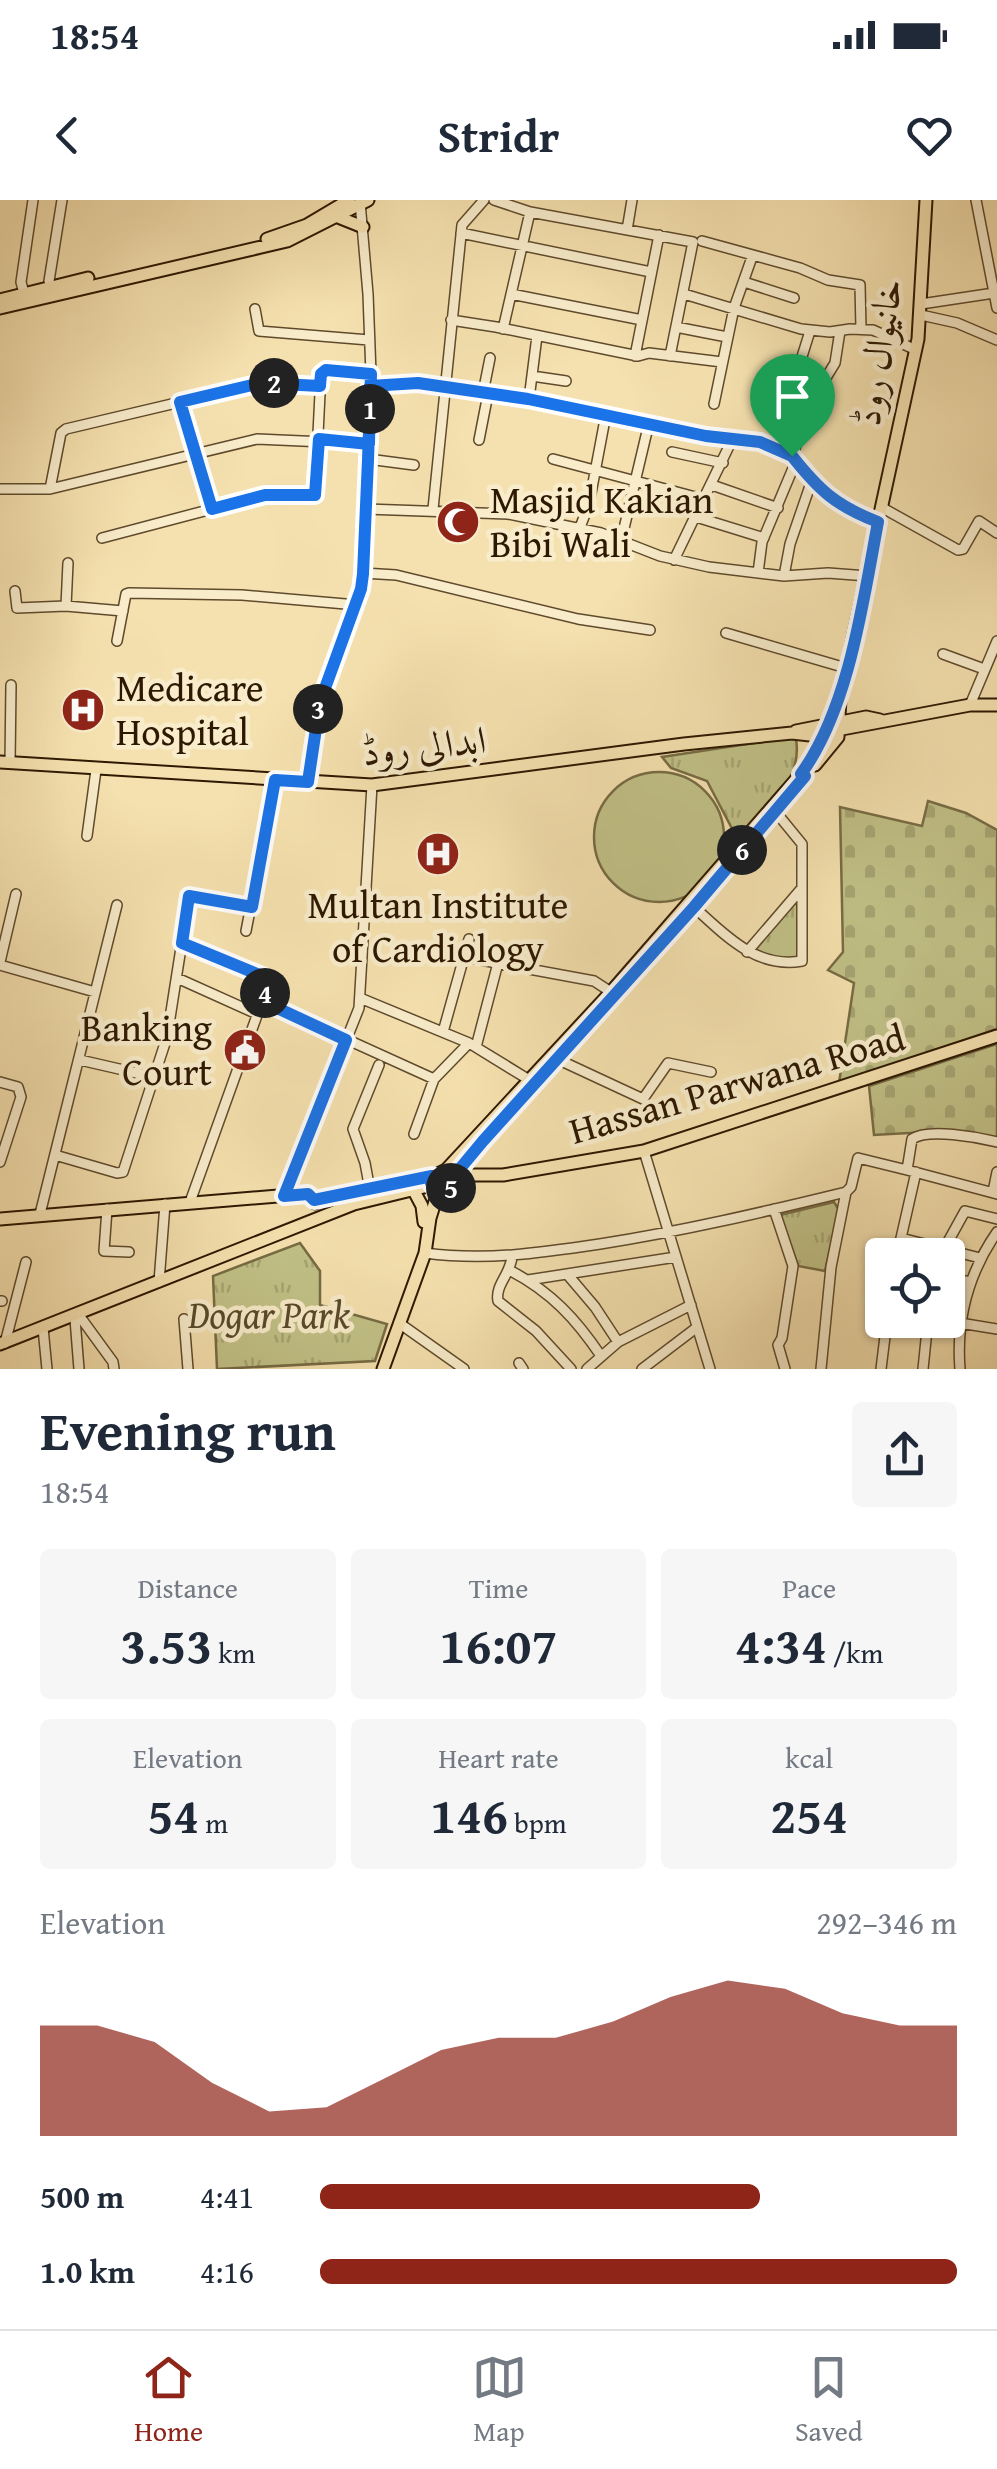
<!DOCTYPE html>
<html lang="en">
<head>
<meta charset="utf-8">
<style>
  :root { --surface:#fff; --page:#f6f6f7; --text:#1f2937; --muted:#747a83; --line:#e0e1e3; --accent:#8f2418 }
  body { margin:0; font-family:"Gentium Book Plus",Amiri,serif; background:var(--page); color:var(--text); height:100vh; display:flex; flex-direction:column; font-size:38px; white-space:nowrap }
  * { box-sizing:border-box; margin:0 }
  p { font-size:32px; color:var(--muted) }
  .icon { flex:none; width:55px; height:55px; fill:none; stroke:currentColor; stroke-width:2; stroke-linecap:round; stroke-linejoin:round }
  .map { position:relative; height:1169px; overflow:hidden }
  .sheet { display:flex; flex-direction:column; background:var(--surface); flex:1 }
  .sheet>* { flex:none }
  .tools { position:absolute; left:865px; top:1038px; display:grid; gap:20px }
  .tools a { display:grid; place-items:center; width:100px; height:100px; border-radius:10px; background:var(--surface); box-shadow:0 2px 8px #0004; font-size:50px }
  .pin { position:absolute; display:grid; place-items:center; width:85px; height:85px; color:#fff; margin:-102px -42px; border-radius:50% 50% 50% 0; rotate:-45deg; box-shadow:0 0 10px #0007 }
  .pin .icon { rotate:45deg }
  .km { position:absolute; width:50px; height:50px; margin:-25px; border-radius:50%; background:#222; color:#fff; font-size:28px; line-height:50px; text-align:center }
  .round { display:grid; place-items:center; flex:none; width:105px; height:105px; border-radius:10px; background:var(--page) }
  .head { display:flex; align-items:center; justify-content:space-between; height:170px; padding:0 40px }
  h1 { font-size:55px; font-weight:600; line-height:75px }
  .metrics { display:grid; grid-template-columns:repeat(3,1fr); gap:15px; height:170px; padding:10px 40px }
  .metrics div { display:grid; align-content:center; border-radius:10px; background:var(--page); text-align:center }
  .metrics b { font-size:50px; font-weight:600 }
  .metrics small { font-size:28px; font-weight:400 }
  .metrics p { font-size:28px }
  .chart { height:280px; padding:20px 40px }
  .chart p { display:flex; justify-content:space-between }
  .chart svg { width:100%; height:180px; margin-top:10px; fill:var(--accent); opacity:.7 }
  ul { padding:0 40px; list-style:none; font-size:32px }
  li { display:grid; grid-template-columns:160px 120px 1fr; align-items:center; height:75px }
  li i { height:25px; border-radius:12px; background:var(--accent) }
  .status { display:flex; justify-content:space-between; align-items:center; height:70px; padding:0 50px; background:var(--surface); direction:ltr }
  .status svg { height:28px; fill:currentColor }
  header { display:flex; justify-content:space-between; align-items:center; height:130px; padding:0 40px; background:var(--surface); font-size:45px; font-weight:600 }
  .dock { display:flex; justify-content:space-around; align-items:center; height:140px; border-top:2px solid var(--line); background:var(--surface); font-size:28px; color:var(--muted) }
  .dock a { display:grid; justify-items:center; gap:5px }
  .dock .active { color:var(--accent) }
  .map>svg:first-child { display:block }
  .grass { fill:url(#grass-tufts); stroke:#776c44; stroke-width:2.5 }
  .cemetery { fill:url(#cemetery-stones); stroke:#776c44; stroke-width:2.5 }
  .pitch { fill:#c1c187; stroke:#776c44; stroke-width:2.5 }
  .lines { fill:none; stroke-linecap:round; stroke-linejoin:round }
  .minor-casing { stroke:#5f4a2c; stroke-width:12 }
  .major-casing { stroke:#2d1801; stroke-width:15 }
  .minor { stroke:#f8eccb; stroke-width:9 }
  .major { stroke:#f5e1af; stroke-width:11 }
  .route-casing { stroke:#fff; stroke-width:20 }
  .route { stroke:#1a73e8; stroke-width:12 }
  .labels { text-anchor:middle; stroke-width:9; stroke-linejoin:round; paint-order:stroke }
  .street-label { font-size:38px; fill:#2d1801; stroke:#f8eccb }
  .poi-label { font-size:38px; fill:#2d1801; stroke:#f8eccb; text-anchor:start }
  .park-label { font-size:38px; font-style:italic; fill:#594b29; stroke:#f8eccb }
</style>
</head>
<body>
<div class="status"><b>18:54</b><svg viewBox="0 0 49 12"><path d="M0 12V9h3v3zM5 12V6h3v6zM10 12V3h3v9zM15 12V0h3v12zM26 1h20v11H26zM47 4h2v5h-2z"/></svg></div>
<header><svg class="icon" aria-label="back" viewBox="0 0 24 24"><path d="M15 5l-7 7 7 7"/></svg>Stridr<svg class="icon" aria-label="heart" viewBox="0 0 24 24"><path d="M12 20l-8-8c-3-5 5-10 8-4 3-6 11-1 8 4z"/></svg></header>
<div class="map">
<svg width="997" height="1169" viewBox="0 0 997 1169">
  <defs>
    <pattern id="grass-tufts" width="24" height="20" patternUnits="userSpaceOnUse" patternTransform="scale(2.5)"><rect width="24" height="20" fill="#c1c187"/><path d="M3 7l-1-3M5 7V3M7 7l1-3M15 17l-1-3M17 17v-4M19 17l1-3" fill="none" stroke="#a6a573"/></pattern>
    <pattern id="cemetery-stones" width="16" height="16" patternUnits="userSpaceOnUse" patternTransform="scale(2.5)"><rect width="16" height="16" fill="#c1c187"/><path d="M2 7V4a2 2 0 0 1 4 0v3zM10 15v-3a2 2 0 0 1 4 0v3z" fill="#a6a573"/></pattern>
  </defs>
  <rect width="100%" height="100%" fill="#f5e1af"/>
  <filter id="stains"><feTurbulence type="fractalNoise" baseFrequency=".002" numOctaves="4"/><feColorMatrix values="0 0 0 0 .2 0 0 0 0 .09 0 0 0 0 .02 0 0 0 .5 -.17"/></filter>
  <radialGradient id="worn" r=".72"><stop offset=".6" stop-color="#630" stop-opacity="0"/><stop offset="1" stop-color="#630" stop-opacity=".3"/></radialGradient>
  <path class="grass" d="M 787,538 L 796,539 C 803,580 767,609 743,637 L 737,638 L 707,581 L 671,568 L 662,557 Z
    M 802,688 L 798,763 L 747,752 Z
    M 834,1002 L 839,1010 L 825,1071 L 798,1066 L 780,1015 Z
    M 300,1043 L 320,1071 L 320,1105 L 387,1124 L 375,1161 L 217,1169 L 213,1076 Z"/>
  <path class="cemetery" d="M 928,601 L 966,613 L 997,630 L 997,829 L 839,883 L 854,783 L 828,770 L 843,752 L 840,607 L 922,626 Z
    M 997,844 L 997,940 L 945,931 L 874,935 L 869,886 Z"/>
  <path class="pitch" d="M594 637a65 65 0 1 1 130 0a65 65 0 1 1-130 0Z"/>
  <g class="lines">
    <g class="minor-casing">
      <path id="minor" d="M 494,0 L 530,12 L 693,42 L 670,156
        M 976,0 L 997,108
        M 627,30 L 632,0
        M 461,33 L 651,72
        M 702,41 L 800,68 L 828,80 L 860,85 L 861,129
        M 49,81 L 62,0
        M 744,82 L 794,98
        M 24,93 L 21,82 L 33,0
        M 511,94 L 642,120
        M 684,94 L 801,129 L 830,132 L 850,129 L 873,130 L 916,150
        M 921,104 L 994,93
        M 255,109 L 259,131 L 369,140
        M 921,115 L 957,123 L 997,140
        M 451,120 L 496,127 L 638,156 L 649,153 L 722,162
        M 676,127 L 727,137
        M 503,129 L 530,12
        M 635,156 L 659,35
        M 532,176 L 566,181
        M 795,179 L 810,131
        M 370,185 L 418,183 L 445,185 L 573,206 L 706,236 L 760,242 L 792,256 L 802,270 L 843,308 L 878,322
        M 483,193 L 490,158
        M 529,199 L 537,136
        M 180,202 L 212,309
        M 714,204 L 734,108 L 752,57
        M 479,240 L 488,194
        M 672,252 L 723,263
        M 792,256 L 816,194 L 835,163 L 840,131
        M 368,259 L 414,265
        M 553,259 L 703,299
        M 712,285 L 778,308
        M 0,289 L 50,289 L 257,239 L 369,244
        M 50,289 L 61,233 L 66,229 L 261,183 L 320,186
        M 881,307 L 958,350 L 963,349 L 979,321 L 997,333
        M 366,309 L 508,314 L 601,333 L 660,356 L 709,367 L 784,376 L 828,373 L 868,376
        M 433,309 L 462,25 L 484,0
        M 693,316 L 764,338
        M 579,330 L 589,304 L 606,214
        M 102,338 L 265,295 L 315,295 L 321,173 L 326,171 L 371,174
        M 621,341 L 649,223
        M 674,360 L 732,240
        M 363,373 L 396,375 L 578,419 L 650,430
        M 758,373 L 762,342 L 796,261
        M 784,376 L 790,344 L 812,280
        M 15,391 L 17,408 L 66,406 L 123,411
        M 66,406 L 68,363
        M 726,433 L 846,468
        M 117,441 L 126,394 L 129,393 L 242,395 L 357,405
        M 943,454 L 984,469
        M 970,505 L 997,441
        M 10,563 L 11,485
        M 308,582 L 320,502 L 357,405 L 363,373 L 371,174 L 368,94 L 360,2
        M 87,636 L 96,570
        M 694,707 C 725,735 756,769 802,761 L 802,644 L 775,611
        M 246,731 L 275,581
        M 182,743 L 267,778 L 269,782 L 190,1002
        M 747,752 L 802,688
        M 464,757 L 594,781 L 611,792
        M 0,762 L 16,694
        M 0,765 L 95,792
        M 177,778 L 257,814
        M 360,798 L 469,843 L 531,881
        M 262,801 L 434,879
        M 443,832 L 469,739
        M 476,847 L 498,763
        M 557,859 L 643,899 L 668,863 L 711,872
        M 80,860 L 154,877
        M 0,882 L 18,887 L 21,897 L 0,962
        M 414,934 L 434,879 L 469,843
        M 644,951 L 710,1169
        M 55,955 L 117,973 L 123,972 L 167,837 L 189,697 L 252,707
        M 907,970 L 997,994
        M 370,990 L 365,963 L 353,929 L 379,865
        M 993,992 L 997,972
        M 284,996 L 359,808 L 372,585
        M 107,1009 L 104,1051 L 129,1052
        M 774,1009 L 793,1066 L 782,1138 L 778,1145 L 785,1169
        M 40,1014 L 117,705
        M 901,1038 L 916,972
        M 944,1049 L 965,1011 L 997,1019
        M 425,1053 C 485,1061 540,1053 600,1044 C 683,1031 764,1012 846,992
        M 896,1055 L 901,1038 L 980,1058
        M 512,1057 C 510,1075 495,1085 498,1101 L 536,1131 L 571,1169
        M 511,1071 C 551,1092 576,1119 601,1156
        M 567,1074 L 595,1107 L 618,1142
        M 948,1077 L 970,1082
        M 528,1080 L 676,1057
        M 159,1082 L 165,1004
        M 0,1101 L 2,1101
        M 78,1114 L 113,1162 L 114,1169
        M 75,1119 L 79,1169
        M 184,1119 L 188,1169
        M 399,1123 L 464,1169
        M 960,1123 L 997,1129
        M 43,1128 L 47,1169
        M 5,1143 L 26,1062
        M 519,1163 L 523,1169
        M 587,1169 L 618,1142 L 691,1105
        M 642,1169 L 696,1128
        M 821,1169 L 831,1067 L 846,992 L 851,987 L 858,958 L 907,970 L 912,939 C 928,928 977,937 997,942
        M 881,1169 L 887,1120
        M 923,1169 L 928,1120
        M 960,1169 C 956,1119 968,1074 997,1032"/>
    </g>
    <g class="major-casing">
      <path id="major" d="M 338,17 L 363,27
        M 267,39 L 307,25 L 349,0
        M 0,100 L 88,78
        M 0,108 L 287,41 L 368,0
        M 796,531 L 866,517 L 880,520
        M 0,562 L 372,585 L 684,544 L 792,533 L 810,535 L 970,505 L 997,505
        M 815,565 L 838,537 L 840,498
        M 446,970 L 611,792 L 801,574 L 822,543 L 840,498 L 918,139 L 926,0
        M 458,971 L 475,950
        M 462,975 L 503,975 L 644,951 L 997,836
        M 413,989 L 422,1006 L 424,1022
        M 315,1003 L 314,1000 L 432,977 L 446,970 L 458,971 L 462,977 L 456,986 L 441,989 L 432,987 L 432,977
        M 0,1019 L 302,994 L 312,996 L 314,1000
        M 0,1144 L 354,1004 L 432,985
        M 383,1169 L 425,1053 L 430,1018 L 439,989"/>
    </g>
    <use href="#minor" class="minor"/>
    <use href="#major" class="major"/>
  </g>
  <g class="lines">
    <g class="route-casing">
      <path id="route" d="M 792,256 L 760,242 L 706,236 L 528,199 L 418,183 L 370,186 L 369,244 L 319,239 L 315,295 L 265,295 L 212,309 L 180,202 L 261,183 L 320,186 L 321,174 L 326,170 L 371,174 C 370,203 369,231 368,260 L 363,374 L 361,389 L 320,502 L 308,582 L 275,580 L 252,707 L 189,696 L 182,743 L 267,778 L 269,782 L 262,801 L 346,840 L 284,996 L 308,994 L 314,1000 L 432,976 L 431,983 L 435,989 L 458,985 L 462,976 L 458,971 L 483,941 L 694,707 L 805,576 L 801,574 C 849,508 863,402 878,322 C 836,306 819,290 792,256"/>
    </g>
    <use href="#route" class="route"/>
  </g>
  <defs>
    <g id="mosque-disc" transform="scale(2.25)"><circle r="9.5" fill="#8f2418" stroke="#f8eccb"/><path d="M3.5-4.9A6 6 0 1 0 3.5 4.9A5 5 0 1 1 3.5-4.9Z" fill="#fff"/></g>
    <g id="hospital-disc" transform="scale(2.25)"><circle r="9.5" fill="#8f2418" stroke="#f8eccb"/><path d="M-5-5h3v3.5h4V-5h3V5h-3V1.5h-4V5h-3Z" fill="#fff"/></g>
    <g id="civic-disc" transform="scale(2.25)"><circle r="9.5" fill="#8f2418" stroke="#f8eccb"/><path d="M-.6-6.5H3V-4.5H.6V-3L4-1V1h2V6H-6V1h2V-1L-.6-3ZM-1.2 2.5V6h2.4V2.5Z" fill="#fff"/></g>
  </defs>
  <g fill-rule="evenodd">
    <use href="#mosque-disc" x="458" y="322"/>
    <use href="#hospital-disc" x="83" y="510"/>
    <use href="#hospital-disc" x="438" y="654"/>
    <use href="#civic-disc" x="245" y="850"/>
  </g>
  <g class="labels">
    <g class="street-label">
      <text transform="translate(878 152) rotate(-81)" y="13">خانیوال روڈ</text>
      <text transform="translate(424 546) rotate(-6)" y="13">ابدالی روڈ</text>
      <text transform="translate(737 884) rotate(-16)" y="13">Hassan Parwana Road</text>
    </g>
    <g class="poi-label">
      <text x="490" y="313">Masjid Kakian<tspan x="490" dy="44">Bibi Wali</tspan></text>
      <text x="116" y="501">Medicare<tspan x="116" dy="44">Hospital</tspan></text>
      <text x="438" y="718" text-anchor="middle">Multan Institute<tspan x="438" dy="44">of Cardiology</tspan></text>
      <text x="212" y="841" text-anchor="end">Banking<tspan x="212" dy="44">Court</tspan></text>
    </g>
    <g class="park-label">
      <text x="269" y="1128">Dogar Park</text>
    </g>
  </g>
  <rect width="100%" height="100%" filter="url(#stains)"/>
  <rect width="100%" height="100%" fill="url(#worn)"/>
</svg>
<div class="tools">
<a><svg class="icon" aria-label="locate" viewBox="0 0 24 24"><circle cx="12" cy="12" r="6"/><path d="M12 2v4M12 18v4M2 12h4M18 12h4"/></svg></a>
</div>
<div class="pin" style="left:792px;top:256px;background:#1e9e55"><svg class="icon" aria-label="arrive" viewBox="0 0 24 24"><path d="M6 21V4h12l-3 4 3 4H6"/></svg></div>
<b class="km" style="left:370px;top:209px">1</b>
<b class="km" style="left:274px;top:183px">2</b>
<b class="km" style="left:318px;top:509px">3</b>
<b class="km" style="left:265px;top:793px">4</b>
<b class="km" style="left:451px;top:988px">5</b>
<b class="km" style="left:742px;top:650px">6</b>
</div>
<section class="sheet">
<div class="head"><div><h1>Evening run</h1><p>18:54</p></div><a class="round"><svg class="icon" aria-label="share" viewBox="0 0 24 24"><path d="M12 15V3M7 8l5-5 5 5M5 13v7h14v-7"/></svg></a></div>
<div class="metrics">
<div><p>Distance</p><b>3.53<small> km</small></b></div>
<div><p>Time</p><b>16:07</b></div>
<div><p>Pace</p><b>4:34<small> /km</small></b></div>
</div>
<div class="metrics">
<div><p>Elevation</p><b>54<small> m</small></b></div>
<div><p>Heart rate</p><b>146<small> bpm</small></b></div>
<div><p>kcal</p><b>254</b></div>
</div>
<div class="chart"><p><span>Elevation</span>292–346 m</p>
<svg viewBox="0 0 160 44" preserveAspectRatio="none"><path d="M0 44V17L10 17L20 21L30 31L40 38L50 37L60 30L70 23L80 20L90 20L100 16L110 10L120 6L130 8L140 14L150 17L160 17V44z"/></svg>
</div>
<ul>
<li><b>500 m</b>4:41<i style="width:69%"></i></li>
<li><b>1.0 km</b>4:16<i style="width:100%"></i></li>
</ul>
</section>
<nav class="dock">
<a class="active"><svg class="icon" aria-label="home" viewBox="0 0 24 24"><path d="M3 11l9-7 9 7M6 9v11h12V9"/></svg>Home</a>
<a><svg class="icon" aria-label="map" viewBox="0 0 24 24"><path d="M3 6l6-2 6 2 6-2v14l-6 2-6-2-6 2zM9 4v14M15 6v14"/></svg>Map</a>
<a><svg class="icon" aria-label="saved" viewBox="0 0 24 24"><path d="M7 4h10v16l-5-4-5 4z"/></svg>Saved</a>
</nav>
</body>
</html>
